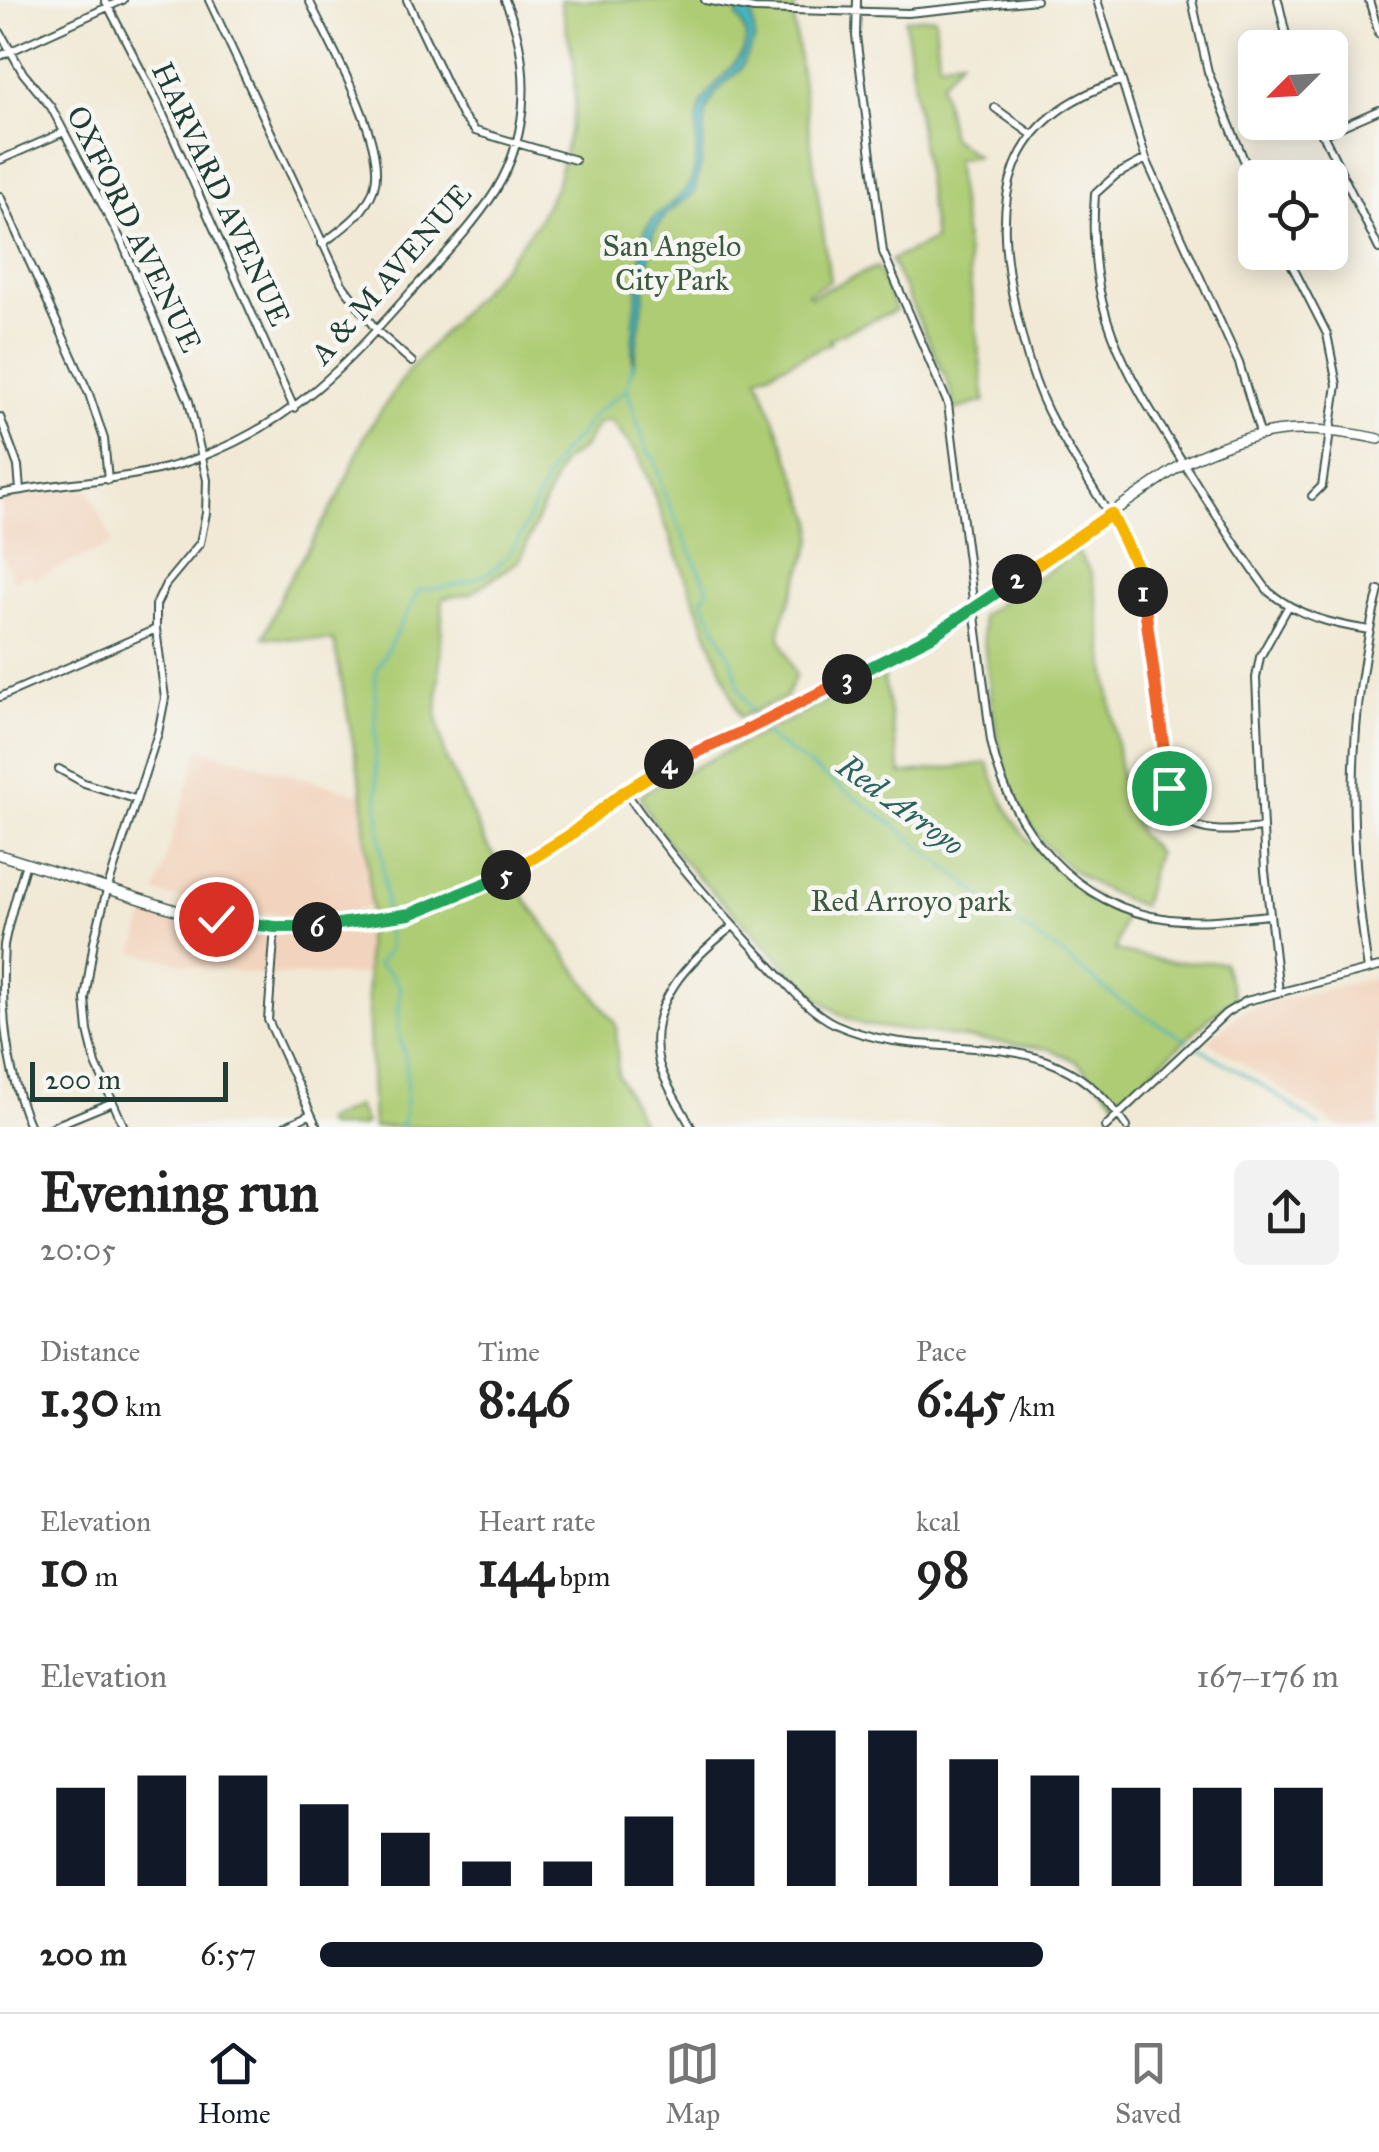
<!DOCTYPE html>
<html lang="en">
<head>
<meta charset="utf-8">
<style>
  :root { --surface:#fff; --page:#f2f2f2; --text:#222; --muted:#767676; --line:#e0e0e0; --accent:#111827 }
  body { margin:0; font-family:"IM FELL Great Primer",serif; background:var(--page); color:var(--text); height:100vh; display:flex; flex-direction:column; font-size:38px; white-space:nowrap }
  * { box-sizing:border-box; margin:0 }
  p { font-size:32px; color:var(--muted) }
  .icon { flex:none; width:55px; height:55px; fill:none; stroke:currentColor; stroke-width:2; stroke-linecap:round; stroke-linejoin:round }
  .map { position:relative; height:1127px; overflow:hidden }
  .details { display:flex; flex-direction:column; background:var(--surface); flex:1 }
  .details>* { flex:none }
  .needle { width:65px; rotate:246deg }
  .tools { position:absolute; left:1238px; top:30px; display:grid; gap:20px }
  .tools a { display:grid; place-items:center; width:110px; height:110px; border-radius:15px; background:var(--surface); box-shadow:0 5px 25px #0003; font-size:50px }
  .scale { position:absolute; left:30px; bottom:25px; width:198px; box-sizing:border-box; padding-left:10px; border:5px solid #1f3d34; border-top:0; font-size:28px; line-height:35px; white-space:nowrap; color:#1f3d34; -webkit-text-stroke:8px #f6f6f2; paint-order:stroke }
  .pin { position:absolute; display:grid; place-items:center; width:85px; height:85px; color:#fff; margin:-42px; border:5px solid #fff; border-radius:50%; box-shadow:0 2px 10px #0007 }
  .km { position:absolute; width:50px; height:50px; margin:-25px; border-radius:50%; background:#222; color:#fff; font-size:28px; line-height:50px; text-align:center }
  .round { display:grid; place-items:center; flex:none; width:105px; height:105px; border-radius:15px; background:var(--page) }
  .summary { display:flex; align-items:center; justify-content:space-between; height:170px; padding:0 40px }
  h1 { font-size:55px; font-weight:800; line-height:75px }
  .figures { display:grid; grid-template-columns:repeat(3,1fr); gap:15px; height:170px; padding:10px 40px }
  .figures div { display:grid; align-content:center }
  .figures b { font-size:50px; font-weight:800 }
  .figures small { font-size:28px; font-weight:400 }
  .figures p { font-size:28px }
  .chart { height:280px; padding:20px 40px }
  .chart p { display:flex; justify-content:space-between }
  .chart svg { width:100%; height:180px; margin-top:10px; stroke:var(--accent); stroke-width:6 }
  ul { padding:0 40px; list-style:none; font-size:32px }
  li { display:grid; grid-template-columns:160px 120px 1fr; align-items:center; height:75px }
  li i { height:25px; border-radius:12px; background:var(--accent) }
  .tab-bar { display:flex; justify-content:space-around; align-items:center; height:140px; border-top:2px solid var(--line); background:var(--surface); font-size:28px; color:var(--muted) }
  .tab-bar a { display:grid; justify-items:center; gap:5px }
  .tab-bar .on { color:var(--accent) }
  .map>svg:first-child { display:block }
  .built { fill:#f2d4be }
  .green { fill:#adcc73; stroke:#668454; stroke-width:2.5 }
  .water { fill:#47b6bf; stroke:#337a7a; stroke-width:2.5 }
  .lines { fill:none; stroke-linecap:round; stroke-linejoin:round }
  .stream { stroke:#47b6bf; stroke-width:2.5 }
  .street-casing { stroke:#3e574c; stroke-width:10 }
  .secondary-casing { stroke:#3e574c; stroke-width:12 }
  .street { stroke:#fff; stroke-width:6 }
  .secondary { stroke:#fff; stroke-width:9 }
  .split-1-casing { stroke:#fff; stroke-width:20 }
  .split-2-casing { stroke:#fff; stroke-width:20 }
  .split-3-casing { stroke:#fff; stroke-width:20 }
  .split-4-casing { stroke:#fff; stroke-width:20 }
  .split-5-casing { stroke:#fff; stroke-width:20 }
  .split-6-casing { stroke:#fff; stroke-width:20 }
  .split-7-casing { stroke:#fff; stroke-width:20 }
  .split-1 { stroke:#f0652b; stroke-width:12 }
  .split-2 { stroke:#f5b400; stroke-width:12 }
  .split-3 { stroke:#22a559; stroke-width:12 }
  .split-4 { stroke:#f0652b; stroke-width:12 }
  .split-5 { stroke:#f5b400; stroke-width:12 }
  .split-6 { stroke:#22a559; stroke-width:12 }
  .split-7 { stroke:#22a559; stroke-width:12 }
  .labels { text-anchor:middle; stroke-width:9; stroke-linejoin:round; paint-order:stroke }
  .street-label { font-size:30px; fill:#1f3d34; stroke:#f6f6f2 }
  .park-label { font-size:30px; fill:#3b5a41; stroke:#f6f6f2 }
  .water-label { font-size:32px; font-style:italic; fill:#2b615e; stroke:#f6f6f2 }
</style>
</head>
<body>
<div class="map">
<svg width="1379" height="1127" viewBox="0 0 1379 1127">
  <rect width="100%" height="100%" fill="#f6f6f2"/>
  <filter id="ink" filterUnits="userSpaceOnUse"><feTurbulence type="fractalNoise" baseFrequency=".01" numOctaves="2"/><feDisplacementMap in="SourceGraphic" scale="20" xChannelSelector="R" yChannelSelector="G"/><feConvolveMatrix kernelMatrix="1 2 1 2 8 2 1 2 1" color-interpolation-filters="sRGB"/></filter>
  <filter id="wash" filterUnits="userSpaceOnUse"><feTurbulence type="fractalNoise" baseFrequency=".0048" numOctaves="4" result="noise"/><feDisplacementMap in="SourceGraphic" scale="40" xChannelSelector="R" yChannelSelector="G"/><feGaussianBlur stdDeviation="2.25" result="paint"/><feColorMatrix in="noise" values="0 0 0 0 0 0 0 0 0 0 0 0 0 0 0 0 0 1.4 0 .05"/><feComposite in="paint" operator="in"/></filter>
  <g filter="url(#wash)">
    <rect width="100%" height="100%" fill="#f1e9d5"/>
    <path class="built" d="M 88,487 L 113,544 L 34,579 L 30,573 L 14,581 L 0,550 L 0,498 Z
      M 199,748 L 363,795 L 371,908 L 344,913 L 297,916 L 225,910 L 156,893 Z
      M 147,912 L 218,929 L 321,934 L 366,929 L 367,975 L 266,975 L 188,965 L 134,952 Z
      M 1379,977 L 1379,1127 L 1339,1127 L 1208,1041 L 1243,1011 L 1259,1004 Z"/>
    <path class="green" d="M 560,0 L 797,0 L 793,15 L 830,281 L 808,293 L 811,296 L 877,267 L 896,310 L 829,339 L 831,343 L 758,377 L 813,520 L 813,540 L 781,624 L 780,637 L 796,676 L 785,698 L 740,717 L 639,456 L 610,420 L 598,423 L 582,449 L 562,462 L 520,560 L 470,594 L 443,598 L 437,718 L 445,756 L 486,844 L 616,1025 L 618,1075 L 644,1127 L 373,1127 L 367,975 L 366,929 L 371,908 L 363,796 L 334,641 L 264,637 L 284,588 L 339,496 L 366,433 L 408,371 L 504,265 L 536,224 L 557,183 L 575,107 L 574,62 Z
      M 935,17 L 939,63 L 961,59 L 941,83 L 951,137 L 976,156 L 955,160 L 985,401 L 955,410 L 949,385 L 891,260 L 934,240 L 905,19 Z
      M 1077,551 L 1091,572 L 1097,598 L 1123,794 L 1140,835 L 1157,852 L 1142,906 C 996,854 998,749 981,616 Z
      M 883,674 L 901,774 L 988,763 C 1010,834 1058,882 1125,912 L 1115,951 L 1172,962 L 1223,962 L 1235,999 L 1213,1014 L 1118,1103 L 1076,1061 L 1050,1049 L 864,1025 C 855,1021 845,1018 837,1012 C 806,990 779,959 753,932 C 713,891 663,849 640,796 L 646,791 Z
      M 357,1106 L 365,1124 L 358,1127 L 327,1127 L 324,1121 Z"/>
    <path class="water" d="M 738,0 L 750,0 L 755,39 L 741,68 L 716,92 L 706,112 L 701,164 L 694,193 L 667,213 L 653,233 L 633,369 C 631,337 635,309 640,278 C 642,263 640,246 645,232 C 653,210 676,206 687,188 C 701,167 694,137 699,113 C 705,79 769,55 737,17 Z"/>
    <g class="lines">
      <path class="stream" d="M 633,363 L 627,389 L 645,445 L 649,454 L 654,457 L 663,491 L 708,589 L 702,599 L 733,663 L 740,691 L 757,721
        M 762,728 L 768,737 L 894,825 L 1001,912 L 1063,955 L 1119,1000 L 1189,1042
        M 1196,1046 L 1268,1089 L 1320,1127
        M 402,1127 L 407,1095 L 406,1063 L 398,1027 L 400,987 L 391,974 L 377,964 L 389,950 L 375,758 L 376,671 L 419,590 C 524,584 514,535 557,459 C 562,450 571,444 578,437 C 584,431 586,424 591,418 C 600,407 616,398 627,389"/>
    </g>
  </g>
  <g filter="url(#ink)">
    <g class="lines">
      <g class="street-casing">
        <path id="street" d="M 105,0 L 157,101 L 294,408
          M 209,0 L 342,284 L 377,331 L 412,362
          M 309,0 C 329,43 388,144 374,188 C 366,213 343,228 322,244
          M 407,0 L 462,116 L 475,131 L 575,160
          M 705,0 L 754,9 L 908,13 L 1036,0
          M 857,0 L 856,36 L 883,252 L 948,404 L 991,741 C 1008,828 1077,909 1169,919 C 1203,923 1236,918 1269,915
          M 1097,0 L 1146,159 L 1239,363 L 1260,433
          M 1192,0 L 1208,72 L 1255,187
          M 1278,0 L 1289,48
          M 1369,0 L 1379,34
          M 0,32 L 23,73 L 51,107 L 122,242 L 189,401 L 207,480 L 206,513 L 200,543 L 166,584 L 156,605 L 156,629 L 165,698 L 158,733 L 107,890 L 94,941 L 85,999 L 88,1031 L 96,1064 L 124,1127
          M 0,56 L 123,0
          M 1120,81 C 1003,118 991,198 1015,307 C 1024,347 1034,387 1054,423 C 1085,480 1125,529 1143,592 L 1169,788 C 1171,797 1174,811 1182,818 C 1202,836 1239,830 1263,828
          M 995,108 L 1031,134
          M 1317,122 L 1379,249
          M 1322,135 L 1379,110
          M 1146,159 L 1116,175 L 1095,194 C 1086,312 1124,369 1184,464 C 1211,507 1238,551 1269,592 C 1299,616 1331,624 1369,630
          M 0,160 L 64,132
          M 0,196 L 89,394 L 104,439 L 108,480
          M 1285,252 L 1327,334 L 1337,385 L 1322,486 L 1312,496
          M 0,417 L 18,466 L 20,490
          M 0,494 C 67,480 136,482 201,457 C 294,421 344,367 408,295 C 438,262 472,228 496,190 C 531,132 531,60 505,0
          M 0,697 L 156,629
          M 59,769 L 84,783 L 135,799
          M 625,791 C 667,853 711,902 762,957 C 783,979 806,1010 835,1024 C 938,1071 1050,1010 1127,1127
          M 26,863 C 18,890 9,918 4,945 C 0,1007 6,1071 30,1127
          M 275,927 L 268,1020 L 317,1127
          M 1368,969 C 1348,839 1346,719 1379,590
          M 1279,992 L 1265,871 L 1256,678 L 1260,657 L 1288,607
          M 52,1127 L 113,1102
          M 284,1127 L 311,1114
          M 691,1127 C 681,1107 665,1085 659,1063 C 644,1003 691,959 733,926
          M 1105,1127 L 1226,1013 L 1246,1001 L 1379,967"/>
      </g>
      <g class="secondary-casing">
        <path id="secondary" d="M 0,855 L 182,912 L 216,919 L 275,927 L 317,927 L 411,914 L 507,874 L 570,835 L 625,791 L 669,764 L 740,733 L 930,637 L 1184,463 C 1256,428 1300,422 1379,439"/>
      </g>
      <use href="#street" class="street"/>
      <use href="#secondary" class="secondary"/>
    </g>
  </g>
  <g class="lines" filter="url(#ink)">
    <g class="split-1-casing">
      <path id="split-1" d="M 1143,592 L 1169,788"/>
    </g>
    <g class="split-2-casing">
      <path id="split-2" d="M 1017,579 L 1111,514 L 1135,563 L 1143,592"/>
    </g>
    <g class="split-3-casing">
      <path id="split-3" d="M 847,679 L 930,637 L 1017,579"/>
    </g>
    <g class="split-4-casing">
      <path id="split-4" d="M 669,764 L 740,733 L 847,679"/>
    </g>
    <g class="split-5-casing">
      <path id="split-5" d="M 506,875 L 570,835 L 625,791 L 669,764"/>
    </g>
    <g class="split-6-casing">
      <path id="split-6" d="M 317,927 L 410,914 L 506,875"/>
    </g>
    <g class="split-7-casing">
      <path id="split-7" d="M 216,919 L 275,927 L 317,927"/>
    </g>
    <use href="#split-1" class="split-1"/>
    <use href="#split-2" class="split-2"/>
    <use href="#split-3" class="split-3"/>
    <use href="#split-4" class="split-4"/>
    <use href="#split-5" class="split-5"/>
    <use href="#split-6" class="split-6"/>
    <use href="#split-7" class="split-7"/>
  </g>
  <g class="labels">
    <g class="street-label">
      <text transform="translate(221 194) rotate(65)" y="10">HARVARD AVENUE</text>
      <text transform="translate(134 229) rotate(64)" y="10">OXFORD AVENUE</text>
      <text transform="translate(391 274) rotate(-49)" y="10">A &amp; M AVENUE</text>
    </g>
    <g class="park-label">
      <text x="672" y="256">San Angelo<tspan x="672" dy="34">City Park</tspan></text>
      <text x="911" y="911">Red Arroyo park</text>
    </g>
    <g class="water-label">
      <text transform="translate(901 805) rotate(36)" y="11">Red Arroyo</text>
    </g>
  </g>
</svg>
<div class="tools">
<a><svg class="needle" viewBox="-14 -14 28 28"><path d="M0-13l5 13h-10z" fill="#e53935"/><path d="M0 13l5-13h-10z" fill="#767676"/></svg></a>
<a><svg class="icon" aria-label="locate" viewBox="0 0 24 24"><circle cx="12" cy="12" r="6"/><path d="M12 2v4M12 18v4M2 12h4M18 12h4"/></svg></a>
</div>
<div class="scale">200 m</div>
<div class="pin" style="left:1169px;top:788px;background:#1e9e55"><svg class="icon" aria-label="arrive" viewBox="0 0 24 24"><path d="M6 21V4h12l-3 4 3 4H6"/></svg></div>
<div class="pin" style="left:216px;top:919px;background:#d93025"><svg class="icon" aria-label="check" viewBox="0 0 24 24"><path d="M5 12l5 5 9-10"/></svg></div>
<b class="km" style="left:1143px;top:592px">1</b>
<b class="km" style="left:1017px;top:579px">2</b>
<b class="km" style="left:847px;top:679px">3</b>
<b class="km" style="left:669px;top:764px">4</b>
<b class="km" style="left:506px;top:875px">5</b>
<b class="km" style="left:317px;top:927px">6</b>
</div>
<section class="details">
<div class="summary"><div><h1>Evening run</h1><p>20:05</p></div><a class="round"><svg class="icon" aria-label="share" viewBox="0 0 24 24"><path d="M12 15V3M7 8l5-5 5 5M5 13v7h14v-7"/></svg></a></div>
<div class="figures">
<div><p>Distance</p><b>1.30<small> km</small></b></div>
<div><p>Time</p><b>8:46</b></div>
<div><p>Pace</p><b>6:45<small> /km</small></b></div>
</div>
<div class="figures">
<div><p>Elevation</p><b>10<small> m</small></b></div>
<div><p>Heart rate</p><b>144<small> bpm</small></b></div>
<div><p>kcal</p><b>98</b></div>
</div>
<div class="chart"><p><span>Elevation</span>167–176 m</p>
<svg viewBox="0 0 160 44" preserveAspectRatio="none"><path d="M5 44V20M15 44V17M25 44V17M35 44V24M45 44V31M55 44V38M65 44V38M75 44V27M85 44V13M95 44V6M105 44V6M115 44V13M125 44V17M135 44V20M145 44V20M155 44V20"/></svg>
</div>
<ul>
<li><b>200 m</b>6:57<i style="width:71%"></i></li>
</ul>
</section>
<nav class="tab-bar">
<a class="on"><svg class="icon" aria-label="home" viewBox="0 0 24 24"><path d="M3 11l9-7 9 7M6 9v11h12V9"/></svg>Home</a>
<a><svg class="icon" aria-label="map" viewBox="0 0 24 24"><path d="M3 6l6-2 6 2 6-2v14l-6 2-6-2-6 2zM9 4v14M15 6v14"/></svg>Map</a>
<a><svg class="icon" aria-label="saved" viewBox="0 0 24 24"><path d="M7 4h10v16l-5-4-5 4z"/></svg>Saved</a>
</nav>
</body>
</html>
